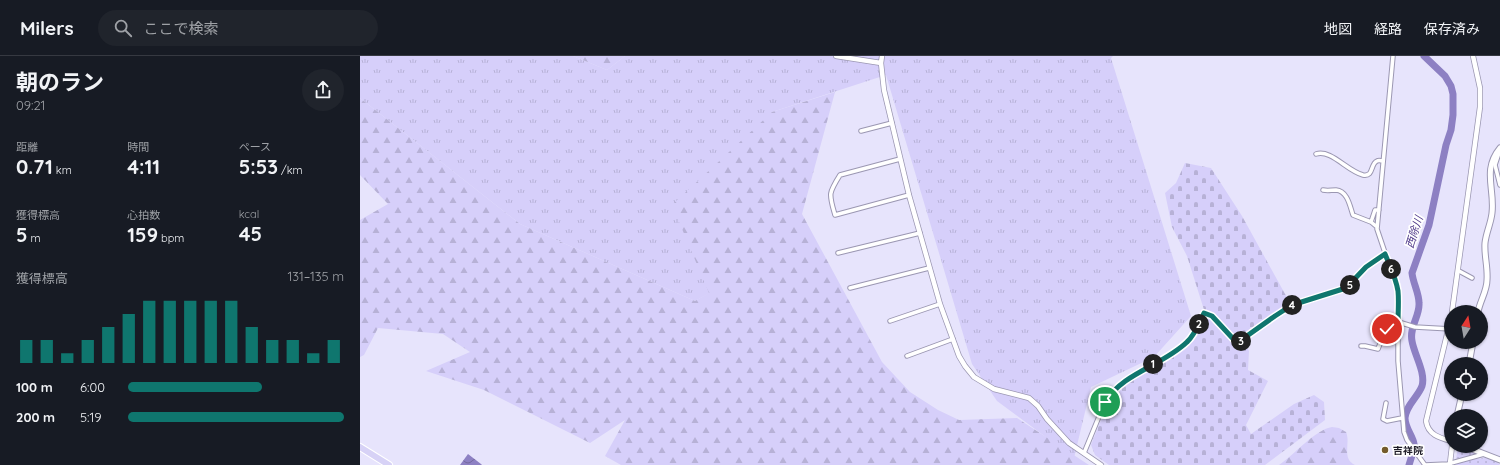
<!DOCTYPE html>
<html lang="ja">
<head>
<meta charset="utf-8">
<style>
  :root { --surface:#171b24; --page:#20242c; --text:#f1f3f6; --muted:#9ea1a6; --line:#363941; --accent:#0f766e }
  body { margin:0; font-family:Quicksand,"Noto Sans JP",sans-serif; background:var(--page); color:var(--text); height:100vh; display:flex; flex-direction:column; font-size:15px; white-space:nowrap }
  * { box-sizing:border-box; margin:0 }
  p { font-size:13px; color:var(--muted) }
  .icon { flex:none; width:22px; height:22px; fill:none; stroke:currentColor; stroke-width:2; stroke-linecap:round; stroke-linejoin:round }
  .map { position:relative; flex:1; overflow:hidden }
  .side { display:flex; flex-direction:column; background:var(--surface); width:360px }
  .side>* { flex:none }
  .needle { width:26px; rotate:11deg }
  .fabs { position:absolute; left:1084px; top:249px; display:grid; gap:8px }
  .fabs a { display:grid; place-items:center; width:44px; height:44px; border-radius:50%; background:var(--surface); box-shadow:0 1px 3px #0004; font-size:20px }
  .pin { position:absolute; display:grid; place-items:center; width:34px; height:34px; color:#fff; margin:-17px; border:2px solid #fff; border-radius:50%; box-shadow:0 1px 4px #0007 }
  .km { position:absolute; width:20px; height:20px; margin:-10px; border-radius:50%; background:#222; color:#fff; font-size:11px; line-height:20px; text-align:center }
  .round { display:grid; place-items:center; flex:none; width:42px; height:42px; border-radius:21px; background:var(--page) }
  .headline { display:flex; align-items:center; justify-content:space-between; height:68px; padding:0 16px }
  h1 { font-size:22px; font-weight:700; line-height:30px }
  .figures { display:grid; grid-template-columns:repeat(3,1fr); gap:6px; height:68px; padding:4px 16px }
  .figures div { display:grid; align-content:center }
  .figures b { font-size:20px; font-weight:700 }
  .figures small { font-size:11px; font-weight:400 }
  .figures p { font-size:11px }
  .chart { height:112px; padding:8px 16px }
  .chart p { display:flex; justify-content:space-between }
  .chart svg { width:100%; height:72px; margin-top:4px; stroke:var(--accent); stroke-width:6 }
  ul { padding:0 16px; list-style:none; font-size:13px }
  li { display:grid; grid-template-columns:64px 48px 1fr; align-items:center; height:30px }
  li i { height:10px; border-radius:5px; background:var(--accent) }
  header { display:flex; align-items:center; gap:24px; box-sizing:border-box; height:56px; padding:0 20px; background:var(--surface); border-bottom:1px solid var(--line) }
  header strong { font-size:19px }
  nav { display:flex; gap:22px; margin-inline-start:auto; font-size:14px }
  .search { width:280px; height:36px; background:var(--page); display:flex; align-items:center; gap:10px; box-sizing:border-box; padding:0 14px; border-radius:22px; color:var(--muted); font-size:15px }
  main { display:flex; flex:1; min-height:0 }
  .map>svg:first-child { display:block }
  .grass { fill:url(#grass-tufts) }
  .forest { fill:url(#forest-firs) }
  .cemetery { fill:url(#cemetery-stones) }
  .park { fill:url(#park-dots) }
  .water { fill:url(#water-waves) }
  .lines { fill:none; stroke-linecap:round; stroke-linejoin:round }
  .river { stroke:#8d80c3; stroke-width:7 }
  .minor-casing { stroke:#9b97b2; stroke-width:5.5 }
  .tertiary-casing { stroke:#9b97b2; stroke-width:6 }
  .secondary-casing { stroke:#9b97b2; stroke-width:7 }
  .trunk-casing { stroke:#fff; stroke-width:8 }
  .minor { stroke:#fff; stroke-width:3.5 }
  .tertiary { stroke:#fff; stroke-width:4.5 }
  .secondary { stroke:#fff; stroke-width:5 }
  .trunk { stroke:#d7d2f6; stroke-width:6 }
  .route-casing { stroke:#fff; stroke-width:8 }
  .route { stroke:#0f766e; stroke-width:5 }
  .poi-dot { fill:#745b2c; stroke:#fff; stroke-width:1.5 }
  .labels { text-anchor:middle; stroke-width:3.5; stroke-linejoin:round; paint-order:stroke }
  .poi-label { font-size:10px; font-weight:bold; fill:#1e1c27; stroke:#fff; text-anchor:start }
  .water-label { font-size:11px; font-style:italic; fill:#4e3889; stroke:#fff }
</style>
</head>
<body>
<header>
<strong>Milers</strong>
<div class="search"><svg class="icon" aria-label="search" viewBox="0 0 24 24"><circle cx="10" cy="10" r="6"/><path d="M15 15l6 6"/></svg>ここで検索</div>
<nav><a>地図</a><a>経路</a><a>保存済み</a></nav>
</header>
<main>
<section class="side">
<div class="headline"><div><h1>朝のラン</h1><p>09:21</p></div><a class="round"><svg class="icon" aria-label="share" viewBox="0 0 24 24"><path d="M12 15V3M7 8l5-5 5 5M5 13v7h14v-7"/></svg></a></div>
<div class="figures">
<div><p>距離</p><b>0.71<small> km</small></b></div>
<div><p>時間</p><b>4:11</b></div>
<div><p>ペース</p><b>5:53<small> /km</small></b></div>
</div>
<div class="figures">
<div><p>獲得標高</p><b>5<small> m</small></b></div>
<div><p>心拍数</p><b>159<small> bpm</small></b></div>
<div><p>kcal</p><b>45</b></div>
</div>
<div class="chart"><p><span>獲得標高</span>131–135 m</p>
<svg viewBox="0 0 160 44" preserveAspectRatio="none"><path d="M5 44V30M15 44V30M25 44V38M35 44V30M45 44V22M55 44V14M65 44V6M75 44V6M85 44V6M95 44V6M105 44V6M115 44V22M125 44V30M135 44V30M145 44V38M155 44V30"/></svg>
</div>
<ul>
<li><b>100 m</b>6:00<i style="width:62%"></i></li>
<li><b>200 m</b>5:19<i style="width:100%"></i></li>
</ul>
</section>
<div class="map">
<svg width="1140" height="409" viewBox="0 0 1140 409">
  <defs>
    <pattern id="grass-tufts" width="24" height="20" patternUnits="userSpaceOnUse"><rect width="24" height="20" fill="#d6cffa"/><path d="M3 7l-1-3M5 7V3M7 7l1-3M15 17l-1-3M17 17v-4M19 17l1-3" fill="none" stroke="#b7b1d6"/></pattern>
    <pattern id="forest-firs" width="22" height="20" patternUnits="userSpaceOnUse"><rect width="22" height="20" fill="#d6cffa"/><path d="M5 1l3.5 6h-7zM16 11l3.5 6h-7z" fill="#b7b1d6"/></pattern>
    <pattern id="cemetery-stones" width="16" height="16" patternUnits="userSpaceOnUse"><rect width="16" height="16" fill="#d6cffa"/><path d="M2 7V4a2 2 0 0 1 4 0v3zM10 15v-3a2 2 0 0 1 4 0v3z" fill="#b7b1d6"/></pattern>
    <pattern id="park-dots" width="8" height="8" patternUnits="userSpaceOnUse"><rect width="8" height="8" fill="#d6cffa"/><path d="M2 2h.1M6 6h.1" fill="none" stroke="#b7b1d6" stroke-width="1.8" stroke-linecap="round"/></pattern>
    <pattern id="water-waves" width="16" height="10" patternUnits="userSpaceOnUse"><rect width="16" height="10" fill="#8d80c3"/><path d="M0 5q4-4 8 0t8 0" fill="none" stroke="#73689e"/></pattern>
  </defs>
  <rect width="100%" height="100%" fill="#e7e4fc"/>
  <path class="grass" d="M 0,0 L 213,0 L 247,14 L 265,0 L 753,0 L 751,2 L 831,260 L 794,301 L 731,331 L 714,402 L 637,345 L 612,308 L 526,19 L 412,56 L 350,237 L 335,245 L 160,168 L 0,42 Z"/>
  <path class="forest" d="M 213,0 L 265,0 L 247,14 Z
    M 475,36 L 442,158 L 522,306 L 550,336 L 578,354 L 599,364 L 657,362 L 729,409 L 261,409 L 245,400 L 265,364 L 230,387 L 124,334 L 66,315 L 110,296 L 83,278 L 18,272 L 4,299 L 0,301 L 0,164 L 28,148 L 0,119 L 0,42 L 160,168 L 335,245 L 349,237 L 312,149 L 412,56 Z
    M 972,371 L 979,372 L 986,376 C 991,387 981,402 995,409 L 919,409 C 934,399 956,373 972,371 Z"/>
  <path class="cemetery" d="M 825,107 L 851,112 L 882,160 L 930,247 L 880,281 L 889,295 L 888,314 L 908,325 L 886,369 L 891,378 L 934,348 L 954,339 L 964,346 L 965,364 L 905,409 L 749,409 L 735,399 L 731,389 L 749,344 L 758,331 L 822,293 L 833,285 L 846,260 L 827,200 L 812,171 L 805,137 L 816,127 Z"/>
  <path class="park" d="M 1098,391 L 1115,396 L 1115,398 L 1096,403 Z
    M 1125,402 L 1135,405 L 1140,409 L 1094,409 L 1114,403 Z"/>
  <path class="water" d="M 108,398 L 121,408 L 122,409 L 100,409 Z"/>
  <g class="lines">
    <path class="river" d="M 1049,409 C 1051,403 1054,394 1054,388 C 1053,380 1045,372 1045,362 C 1046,349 1058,341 1062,330 C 1066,317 1054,298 1052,285 C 1049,271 1060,260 1059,247 C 1059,237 1053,227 1052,217 L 1069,169 L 1086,89 L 1091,74 L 1093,59 L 1093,38 L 1091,30 L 1085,20 L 1064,0"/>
    <g class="minor-casing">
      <path id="minor" d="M 1033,0 L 1017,173 L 1038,235 L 1038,305 L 1044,376 L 1047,384 L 1065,409
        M 501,75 L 532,67
        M 1138,95 L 1139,97 L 1135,109 L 1140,129
        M 956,98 C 971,93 987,115 1003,119 C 1014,121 1010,108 1017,105 C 1019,104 1021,105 1023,105
        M 540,103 L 480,119 C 468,138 469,138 475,159 L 549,139
        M 963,134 C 968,135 971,134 976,134 C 988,135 990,151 993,159 L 1011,166 L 1017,171
        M 1011,166 L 1015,154 L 1019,154
        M 478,197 L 560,177
        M 1099,215 L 1112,222
        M 490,232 L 569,212
        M 530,265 L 580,248
        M 1001,290 L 1005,290 L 1018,293 L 1023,280 L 1035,265 L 1055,271 L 1091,273
        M 547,300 L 593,283
        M 1026,347 L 1023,363 L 1027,365 L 1042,362
        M 724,397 L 745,346 L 751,337 L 766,325 L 818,294 L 828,285 L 833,279 L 844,257 L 852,260 L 877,287 L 915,259 L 932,249 L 986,232 L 1006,211 L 1025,198
        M 1065,409 L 1088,408 L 1124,398"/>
    </g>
    <g class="tertiary-casing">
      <path id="tertiary" d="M 476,0 L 521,7
        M 522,0 L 521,7 L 524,34 L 549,139 L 580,248 L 599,300 L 605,310 L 614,321 L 634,333 L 669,342 L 678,350 L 687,363 L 709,387 L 741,409
        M 1092,256 L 1120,51 L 1120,32 L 1113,0
        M 1091,262 L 1066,365 C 1068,379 1080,382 1091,385
        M 1090,407 L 1092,390"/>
    </g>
    <g class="secondary-casing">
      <path id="secondary" d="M 1118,256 C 1120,245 1127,235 1127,224 C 1128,211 1124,199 1125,187 C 1126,177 1131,167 1132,157 C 1135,133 1122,114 1140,92
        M 1109,308 L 1113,286
        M 1097,360 L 1102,338
        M 1104,390 L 1140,404"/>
    </g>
    <g class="trunk-casing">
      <path id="trunk" d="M 0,391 L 29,409"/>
    </g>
    <use href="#minor" class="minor"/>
    <use href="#tertiary" class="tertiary"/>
    <use href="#secondary" class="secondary"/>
    <use href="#trunk" class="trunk"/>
  </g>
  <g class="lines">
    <g class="route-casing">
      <path id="route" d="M 745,346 C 764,316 802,310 827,286 C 835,279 839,267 844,257 L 852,260 L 877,287 L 915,260 L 932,249 L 986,232 L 1006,211 L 1025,198 C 1030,210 1036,222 1038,235 C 1039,245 1038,256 1038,267 L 1035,265 L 1027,273"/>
    </g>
    <use href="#route" class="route"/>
  </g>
  <circle class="poi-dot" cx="1025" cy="394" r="4"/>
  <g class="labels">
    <g class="poi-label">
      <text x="1033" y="398">吉祥院</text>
    </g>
    <g class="water-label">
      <text transform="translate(1054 176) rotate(-72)" y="4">西除川</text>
    </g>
  </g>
</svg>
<div class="fabs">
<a><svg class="needle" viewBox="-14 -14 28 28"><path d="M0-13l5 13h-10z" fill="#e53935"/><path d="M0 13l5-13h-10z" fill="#9ea1a6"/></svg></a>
<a><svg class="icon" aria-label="locate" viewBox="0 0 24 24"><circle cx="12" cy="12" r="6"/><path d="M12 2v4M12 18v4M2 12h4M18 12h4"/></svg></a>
<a><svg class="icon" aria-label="layers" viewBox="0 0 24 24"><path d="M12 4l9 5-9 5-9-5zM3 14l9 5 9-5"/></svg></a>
</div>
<div class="pin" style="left:745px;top:346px;background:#1e9e55"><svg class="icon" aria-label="arrive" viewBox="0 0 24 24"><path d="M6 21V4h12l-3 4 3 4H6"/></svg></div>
<div class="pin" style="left:1027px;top:273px;background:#d93025"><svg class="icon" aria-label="check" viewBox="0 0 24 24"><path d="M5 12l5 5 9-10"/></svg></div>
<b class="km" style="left:793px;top:308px">1</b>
<b class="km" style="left:839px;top:268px">2</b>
<b class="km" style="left:881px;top:285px">3</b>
<b class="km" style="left:932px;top:249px">4</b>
<b class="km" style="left:990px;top:229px">5</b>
<b class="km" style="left:1031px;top:213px">6</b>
</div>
</main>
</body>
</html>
